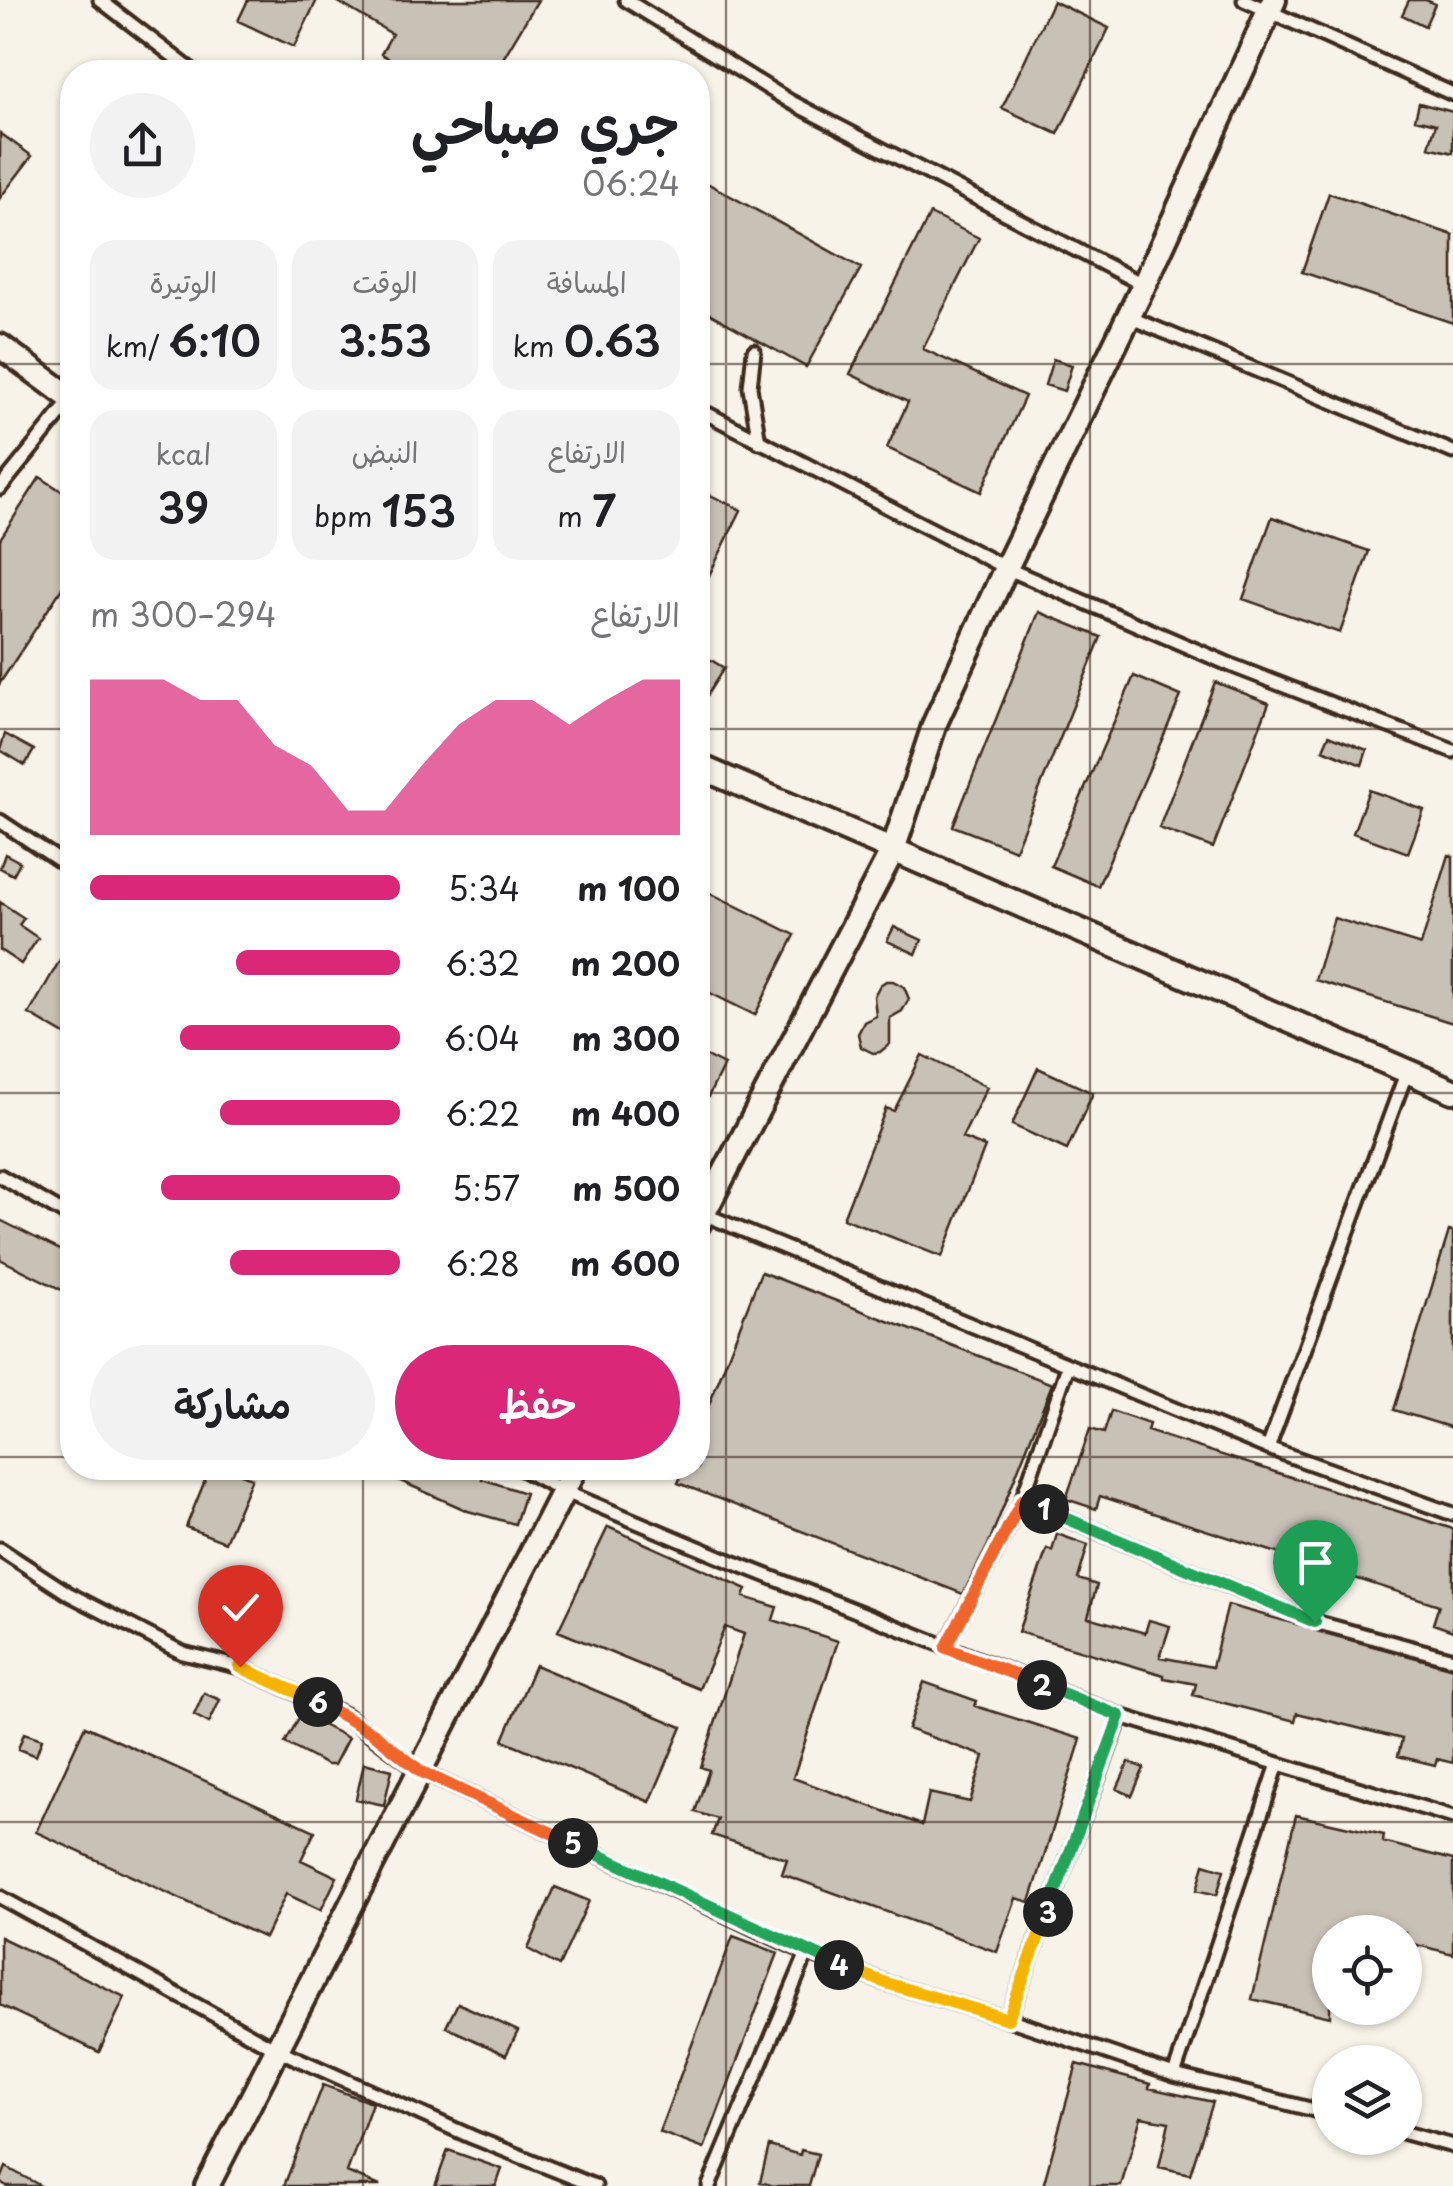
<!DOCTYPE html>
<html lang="ar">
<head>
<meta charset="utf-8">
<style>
  :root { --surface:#fff; --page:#f2f2f2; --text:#202124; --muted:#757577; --accent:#db2777 }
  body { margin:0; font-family:"Playpen Sans","Playpen Sans Arabic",sans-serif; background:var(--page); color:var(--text); direction:rtl; height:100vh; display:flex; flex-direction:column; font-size:38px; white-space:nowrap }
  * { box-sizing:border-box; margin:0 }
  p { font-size:32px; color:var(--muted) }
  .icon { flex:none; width:55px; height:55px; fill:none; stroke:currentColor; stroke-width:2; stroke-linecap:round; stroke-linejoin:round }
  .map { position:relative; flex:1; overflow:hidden; direction:ltr }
  .details { position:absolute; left:60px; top:60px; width:650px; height:1420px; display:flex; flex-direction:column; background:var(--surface); border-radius:40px; box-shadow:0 2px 8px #0004; direction:rtl }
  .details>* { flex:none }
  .fabs { position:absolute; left:1312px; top:1915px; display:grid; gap:20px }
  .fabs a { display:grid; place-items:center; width:110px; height:110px; border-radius:50%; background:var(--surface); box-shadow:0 2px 8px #0004; font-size:50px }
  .pin { position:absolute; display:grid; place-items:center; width:85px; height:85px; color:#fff; margin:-102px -42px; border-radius:50% 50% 50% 0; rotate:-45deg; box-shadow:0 0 10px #0007 }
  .pin .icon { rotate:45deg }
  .km { position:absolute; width:50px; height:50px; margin:-25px; border-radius:50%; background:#222; color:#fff; font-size:28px; line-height:50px; text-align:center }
  .round { display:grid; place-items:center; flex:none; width:105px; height:105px; border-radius:52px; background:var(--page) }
  .headline { display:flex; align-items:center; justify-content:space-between; height:170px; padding:0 30px }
  h1 { font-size:55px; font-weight:600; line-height:75px }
  .figures { display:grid; grid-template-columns:repeat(3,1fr); gap:15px; height:170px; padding:10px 30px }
  .figures div { display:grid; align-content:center; border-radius:25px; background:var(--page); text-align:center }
  .figures b { font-size:42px; font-weight:600 }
  .figures small { font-size:28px; font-weight:400 }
  .figures p { font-size:28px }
  .chart { height:280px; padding:20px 30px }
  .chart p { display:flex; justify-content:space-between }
  .chart svg { width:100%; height:180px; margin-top:10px; fill:var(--accent); opacity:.7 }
  .primary-button { display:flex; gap:20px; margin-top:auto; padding:20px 30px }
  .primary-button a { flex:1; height:115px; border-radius:60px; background:var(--accent); color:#fff; font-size:40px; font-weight:600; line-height:115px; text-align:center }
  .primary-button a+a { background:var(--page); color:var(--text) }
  ul { padding:0 30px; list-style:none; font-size:32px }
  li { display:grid; grid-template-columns:160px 120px 1fr; align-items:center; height:75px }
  li i { height:25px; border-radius:12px; background:var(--accent) }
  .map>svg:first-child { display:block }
  .building { fill:#c8c1b6; stroke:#3b2a1e; stroke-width:2.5 }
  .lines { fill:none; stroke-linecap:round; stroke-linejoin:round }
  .service-casing { stroke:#3b2a1e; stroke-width:19 }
  .minor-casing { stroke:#3b2a1e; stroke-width:30 }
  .service { stroke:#f7f3e8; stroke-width:11 }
  .minor { stroke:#f7f3e8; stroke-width:22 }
  .split-1-casing { stroke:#fff; stroke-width:20 }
  .split-2-casing { stroke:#fff; stroke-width:20 }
  .split-3-casing { stroke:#fff; stroke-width:20 }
  .split-4-casing { stroke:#fff; stroke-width:20 }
  .split-5-casing { stroke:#fff; stroke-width:20 }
  .split-6-casing { stroke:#fff; stroke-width:20 }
  .split-7-casing { stroke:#fff; stroke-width:20 }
  .split-1 { stroke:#22a559; stroke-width:12 }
  .split-2 { stroke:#f0652b; stroke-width:12 }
  .split-3 { stroke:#22a559; stroke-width:12 }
  .split-4 { stroke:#f5b400; stroke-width:12 }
  .split-5 { stroke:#22a559; stroke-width:12 }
  .split-6 { stroke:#f0652b; stroke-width:12 }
  .split-7 { stroke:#f5b400; stroke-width:12 }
  .grid { fill:none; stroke:#3b2a1e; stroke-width:2.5; stroke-opacity:0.55 }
</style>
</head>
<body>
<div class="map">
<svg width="1453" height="2186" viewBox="0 0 1453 2186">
  <rect width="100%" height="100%" fill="#f7f3e8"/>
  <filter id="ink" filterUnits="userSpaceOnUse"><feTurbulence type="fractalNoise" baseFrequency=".01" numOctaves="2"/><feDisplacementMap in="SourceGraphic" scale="20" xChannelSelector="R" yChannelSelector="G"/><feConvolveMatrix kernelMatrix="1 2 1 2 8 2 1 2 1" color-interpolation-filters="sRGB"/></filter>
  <g filter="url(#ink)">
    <path class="building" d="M 248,0 L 317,0 L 294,47 L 238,21 Z
      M 335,0 L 538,0 L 495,72 L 448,72 L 432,63 L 426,72 L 413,72 L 381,54 L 392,34 Z
      M 1409,0 L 1426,0 L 1435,4 L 1425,26 L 1402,15 Z
      M 1053,1 L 1109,28 L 1058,134 L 1002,108 Z
      M 1419,103 L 1453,112 L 1453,153 L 1429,147 L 1436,124 L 1415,119 Z
      M 0,133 L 32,156 L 0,198 Z
      M 698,178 L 861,268 L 806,367 L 698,307 Z
      M 1329,193 L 1453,235 L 1453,323 L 1302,272 Z
      M 930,214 L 979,238 L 923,349 L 1025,396 L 981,492 L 887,448 L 908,402 L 850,374 Z
      M 1053,359 L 1072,365 L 1064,391 L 1045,385 Z
      M 40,477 L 72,498 L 72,573 L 0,683 L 0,539 Z
      M 698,489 L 741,510 L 698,598 Z
      M 1272,517 L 1369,551 L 1340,633 L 1243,599 Z
      M 1039,612 L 1101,637 L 1015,850 L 953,826 Z
      M 698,652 L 724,668 L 698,709 Z
      M 1134,676 L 1181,696 L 1098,886 L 1051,866 Z
      M 1215,682 L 1269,703 L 1213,848 L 1159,828 Z
      M 5,734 L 34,750 L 25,765 L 0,750 Z
      M 1329,735 L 1367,750 L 1362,765 L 1323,749 Z
      M 1369,790 L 1424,810 L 1408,853 L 1353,833 Z
      M 5,854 L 20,862 L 13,875 L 0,868 Z
      M 1449,855 L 1453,856 L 1453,1023 L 1315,980 L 1334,918 L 1421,945 Z
      M 698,887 L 795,935 L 755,1015 L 698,987 Z
      M 0,902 L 24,918 L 19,925 L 38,938 L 21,964 L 0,950 Z
      M 894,927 L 922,940 L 916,954 L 887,941 Z
      M 72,939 L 72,1039 L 29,1014 Z
      M 886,981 L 893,981 L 904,987 L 909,999 L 902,1011 L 890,1018 L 890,1044 L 880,1052 L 873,1053 L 861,1047 L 858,1034 L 864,1022 L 876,1016 L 874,996 L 880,985 Z
      M 698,1052 L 724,1065 L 698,1117 Z
      M 922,1055 L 987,1087 L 962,1138 L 985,1147 L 942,1257 L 843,1218 L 886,1108 L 894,1111 Z
      M 1038,1068 L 1093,1093 L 1067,1150 L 1012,1125 Z
      M 0,1220 L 72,1256 L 72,1295 L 0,1259 Z
      M 1449,1231 L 1453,1232 L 1453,1428 L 1394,1410 Z
      M 761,1272 L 1052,1384 L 988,1545 L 963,1594 L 678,1483 L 684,1468 L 698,1468 L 698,1433 Z
      M 1111,1411 L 1149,1424 L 1147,1431 L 1453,1529 L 1453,1631 L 1433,1624 L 1439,1605 L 1100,1496 L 1096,1509 L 1066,1499 L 1090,1429 L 1104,1433 Z
      M 210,1468 L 226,1468 L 252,1478 L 225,1542 L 186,1527 Z
      M 371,1468 L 487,1468 L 482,1479 L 525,1493 L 515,1524 L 468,1511 Z
      M 608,1527 L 747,1589 L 744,1597 L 777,1607 L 773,1620 L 838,1641 L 793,1778 L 922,1825 L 929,1793 L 970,1802 L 984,1756 L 908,1729 L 924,1682 L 977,1701 L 975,1706 L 1081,1739 L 1030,1902 L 1016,1898 L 997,1952 L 782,1874 L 787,1859 L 712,1835 L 718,1819 L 695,1812 L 709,1770 L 701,1767 L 744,1634 L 725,1627 L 699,1689 L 558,1631 Z
      M 1057,1534 L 1088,1545 L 1078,1579 L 1097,1585 L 1088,1617 L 1145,1633 L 1149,1620 L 1170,1626 L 1160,1657 L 1212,1667 L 1228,1605 L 1453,1668 L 1453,1763 L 1437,1759 L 1435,1765 L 1398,1756 L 1402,1739 L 1297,1713 L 1295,1721 L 1193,1695 L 1196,1684 L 1164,1678 L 1164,1675 L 1018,1632 L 1047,1549 L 1052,1551 Z
      M 535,1665 L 682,1727 L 650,1802 L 503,1740 Z
      M 204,1693 L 220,1700 L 209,1723 L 194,1715 Z
      M 301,1714 L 348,1738 L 334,1765 L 327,1765 L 285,1743 Z
      M 85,1726 L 315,1831 L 301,1860 L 337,1877 L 321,1910 L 286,1894 L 265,1938 L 36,1832 Z
      M 24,1733 L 42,1739 L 36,1756 L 18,1749 Z
      M 1129,1762 L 1144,1768 L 1132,1796 L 1117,1789 Z
      M 364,1763 L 392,1770 L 384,1805 L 356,1799 Z
      M 1296,1815 L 1384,1835 L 1383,1842 L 1453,1860 L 1453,1954 L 1405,1942 L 1405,1932 L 1330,1932 L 1330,2017 L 1252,1999 Z
      M 1204,1864 L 1224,1870 L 1217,1895 L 1197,1890 Z
      M 555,1887 L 589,1901 L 559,1966 L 528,1949 Z
      M 733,1936 L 778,1953 L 704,2149 L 659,2132 Z
      M 0,1937 L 125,1997 L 99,2052 L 0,2005 Z
      M 458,2003 L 518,2031 L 506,2055 L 446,2027 Z
      M 1077,2064 L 1150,2084 L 1149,2088 L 1213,2102 L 1190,2174 L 1159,2167 L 1169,2122 L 1141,2117 L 1121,2186 L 1043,2186 Z
      M 323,2085 L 372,2103 L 347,2172 L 380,2186 L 284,2186 Z
      M 769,2146 L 800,2155 L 801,2150 L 818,2154 L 809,2186 L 774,2186 L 760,2182 Z
      M 448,2150 L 502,2169 L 496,2186 L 435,2186 Z
      M 6,2167 L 41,2186 L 7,2186 L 0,2182 Z"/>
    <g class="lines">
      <g class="service-casing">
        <path id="service" d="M 100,0 L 194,72
          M 626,0 L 791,102 L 1144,285
          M 1244,0 L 1453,94
          M 1129,317 L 1453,452
          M 754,351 L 750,387 L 759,442
          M 698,409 L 1006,568 L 1233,666 L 1453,751
          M 0,488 L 72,399
          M 0,821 L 72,869
          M 0,1176 L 72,1218
          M 701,1213 L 1268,1448 L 1453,1514
          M 1268,1448 L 1407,1071
          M 520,1468 L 563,1491 L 725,1559 L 1121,1716 L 1453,1817
          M 1022,1500 L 1315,1622 L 1453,1659
          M 0,1549 L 69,1594 L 183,1653 L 240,1667 L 345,1715 L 422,1772 L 807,1953 L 886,1983 L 1008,2019 L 1174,2075 L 1330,2114
          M 946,1647 L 1022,1500 L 1068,1366
          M 0,1897 L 276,2049 L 472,2137 L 595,2186
          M 1008,2019 L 1121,1716
          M 1174,2075 L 1278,1764
          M 1405,2133 L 1453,2146
          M 709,2186 L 807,1953"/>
      </g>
      <g class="minor-casing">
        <path id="minor" d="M 0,346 L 72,399
          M 698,766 L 1453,1091
          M 698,1224 L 893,850 L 935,723 L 1006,568 L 1144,285 L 1274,0
          M 207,2186 L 575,1468"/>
      </g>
      <use href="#service" class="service"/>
      <use href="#minor" class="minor"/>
    </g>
  </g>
  <g class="lines" filter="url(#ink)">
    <g class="split-1-casing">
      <path id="split-1" d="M 1044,1509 L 1315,1622"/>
    </g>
    <g class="split-2-casing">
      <path id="split-2" d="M 1042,1685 L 946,1648 L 1022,1500 L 1044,1509"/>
    </g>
    <g class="split-3-casing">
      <path id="split-3" d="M 1042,1685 L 1120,1716 L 1048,1912"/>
    </g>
    <g class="split-4-casing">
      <path id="split-4" d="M 839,1965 L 886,1983 L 1008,2019 L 1048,1912"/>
    </g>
    <g class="split-5-casing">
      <path id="split-5" d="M 573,1843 L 839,1965"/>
    </g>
    <g class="split-6-casing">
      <path id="split-6" d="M 318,1702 L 373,1733 L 422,1772 L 573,1843"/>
    </g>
    <g class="split-7-casing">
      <path id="split-7" d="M 240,1667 L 318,1702"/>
    </g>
    <use href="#split-1" class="split-1"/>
    <use href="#split-2" class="split-2"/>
    <use href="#split-3" class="split-3"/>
    <use href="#split-4" class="split-4"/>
    <use href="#split-5" class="split-5"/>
    <use href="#split-6" class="split-6"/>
    <use href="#split-7" class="split-7"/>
  </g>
  <path class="grid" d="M 363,0 L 363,72M 726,0 L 726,2186M 1090,0 L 1090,2186M 0,364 L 72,364M 698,364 L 1453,364M 0,729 L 72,729M 698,729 L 1453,729M 0,1093 L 72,1093M 698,1093 L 1453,1093M 0,1457 L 72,1457M 698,1457 L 1453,1457M 363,1468 L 363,2186M 0,1822 L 1453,1822"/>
</svg>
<div class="fabs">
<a><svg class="icon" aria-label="locate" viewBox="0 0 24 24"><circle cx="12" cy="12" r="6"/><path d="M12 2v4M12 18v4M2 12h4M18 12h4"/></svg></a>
<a><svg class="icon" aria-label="layers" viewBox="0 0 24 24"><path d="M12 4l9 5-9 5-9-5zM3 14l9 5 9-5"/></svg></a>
</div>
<div class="pin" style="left:1315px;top:1622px;background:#1e9e55"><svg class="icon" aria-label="arrive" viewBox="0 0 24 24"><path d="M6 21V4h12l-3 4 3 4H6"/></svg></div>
<div class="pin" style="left:240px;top:1667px;background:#d93025"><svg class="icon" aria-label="check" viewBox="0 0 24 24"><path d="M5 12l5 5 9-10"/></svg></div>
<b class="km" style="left:1044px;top:1509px">1</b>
<b class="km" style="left:1042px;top:1685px">2</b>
<b class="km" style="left:1048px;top:1912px">3</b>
<b class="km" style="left:839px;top:1965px">4</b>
<b class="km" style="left:573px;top:1843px">5</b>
<b class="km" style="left:318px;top:1702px">6</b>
<section class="details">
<div class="headline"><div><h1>جري صباحي</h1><p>06:24</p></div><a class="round"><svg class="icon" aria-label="share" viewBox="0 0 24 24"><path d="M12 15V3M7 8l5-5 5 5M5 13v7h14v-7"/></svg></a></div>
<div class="figures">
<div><p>المسافة</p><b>0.63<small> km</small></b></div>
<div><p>الوقت</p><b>3:53</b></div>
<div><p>الوتيرة</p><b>6:10<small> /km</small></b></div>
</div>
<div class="figures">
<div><p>الارتفاع</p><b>7<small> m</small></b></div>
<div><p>النبض</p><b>153<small> bpm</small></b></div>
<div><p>kcal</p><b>39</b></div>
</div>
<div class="chart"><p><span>الارتفاع</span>294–300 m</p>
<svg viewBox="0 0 160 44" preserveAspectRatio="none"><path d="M0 44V6L10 6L20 6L30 11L40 11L50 22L60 27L70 38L80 38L90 27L100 17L110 11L120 11L130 17L140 11L150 6L160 6V44z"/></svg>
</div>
<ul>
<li><b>100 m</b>5:34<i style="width:100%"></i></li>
<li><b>200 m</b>6:32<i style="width:53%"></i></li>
<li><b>300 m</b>6:04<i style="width:71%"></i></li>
<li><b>400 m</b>6:22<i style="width:58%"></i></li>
<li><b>500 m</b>5:57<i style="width:77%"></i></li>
<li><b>600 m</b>6:28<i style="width:55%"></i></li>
</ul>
<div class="primary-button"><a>حفظ</a><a>مشاركة</a></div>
</section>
</div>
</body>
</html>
